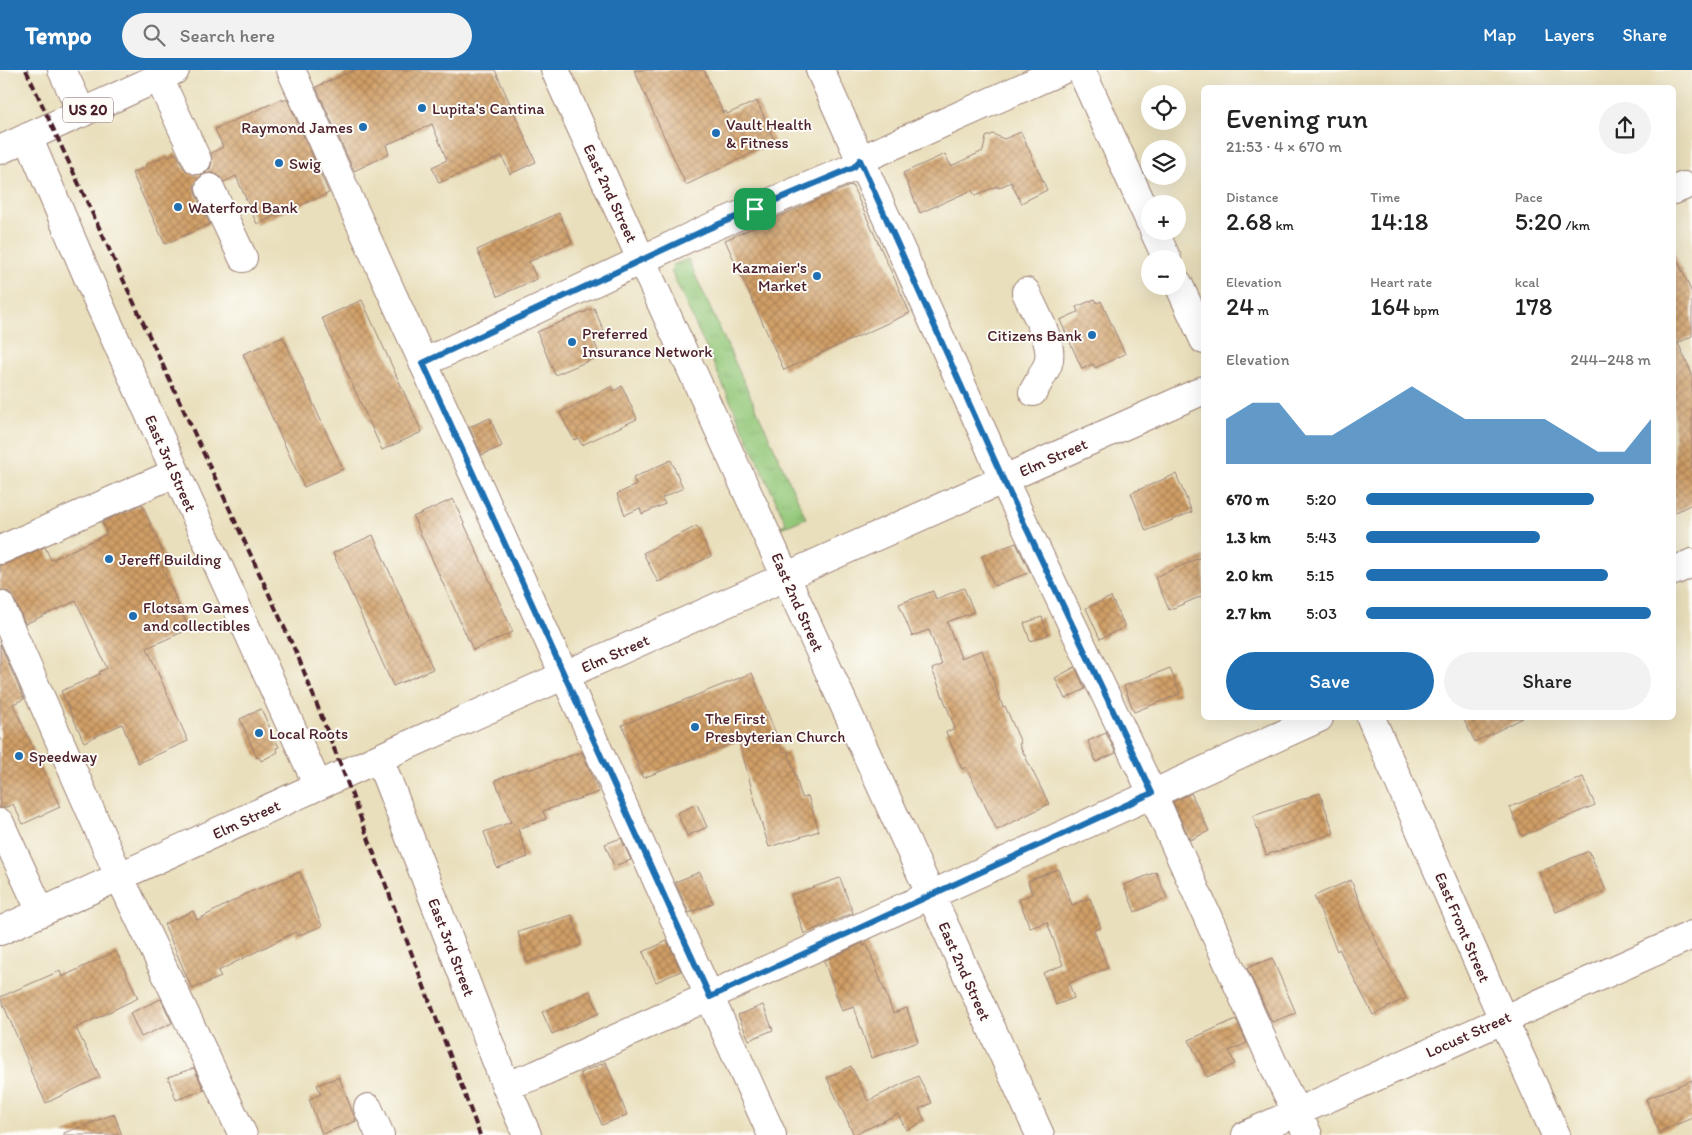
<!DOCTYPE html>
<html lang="en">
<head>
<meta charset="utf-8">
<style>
  :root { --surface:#fff; --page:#f2f2f2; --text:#222; --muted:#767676; --accent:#1f6fb2 }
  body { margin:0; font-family:Itim,sans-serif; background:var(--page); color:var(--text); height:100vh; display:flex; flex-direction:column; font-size:19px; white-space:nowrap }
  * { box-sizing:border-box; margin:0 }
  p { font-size:16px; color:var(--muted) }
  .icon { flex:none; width:28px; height:28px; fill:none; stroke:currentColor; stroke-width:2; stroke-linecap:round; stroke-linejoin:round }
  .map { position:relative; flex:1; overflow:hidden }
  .side { position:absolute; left:1201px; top:15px; width:475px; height:635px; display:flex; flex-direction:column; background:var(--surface); border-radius:8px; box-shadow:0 5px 20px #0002 }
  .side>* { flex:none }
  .fabs { position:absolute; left:1141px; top:15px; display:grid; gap:10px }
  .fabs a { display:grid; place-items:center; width:45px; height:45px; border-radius:50%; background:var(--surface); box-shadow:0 5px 20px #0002; font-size:25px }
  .pin { position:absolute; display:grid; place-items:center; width:42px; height:42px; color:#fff; margin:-21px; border-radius:10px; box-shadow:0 2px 8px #0006 }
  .round { display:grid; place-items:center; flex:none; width:52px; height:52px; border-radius:26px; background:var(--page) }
  .summary { display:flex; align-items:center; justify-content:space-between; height:85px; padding:0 25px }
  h1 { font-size:28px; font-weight:600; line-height:38px }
  .stats { display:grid; grid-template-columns:repeat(3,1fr); gap:8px; height:85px; padding:5px 25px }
  .stats div { display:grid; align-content:center }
  .stats b { font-size:25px; font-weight:600 }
  .stats small { font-size:14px; font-weight:400 }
  .stats p { font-size:14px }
  .chart { height:140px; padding:10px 25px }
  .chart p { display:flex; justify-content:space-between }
  .chart svg { width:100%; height:90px; margin-top:5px; fill:var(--accent); opacity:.7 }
  .cta { display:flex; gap:10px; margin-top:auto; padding:10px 25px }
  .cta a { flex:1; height:58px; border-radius:30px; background:var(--accent); color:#fff; font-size:20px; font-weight:600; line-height:58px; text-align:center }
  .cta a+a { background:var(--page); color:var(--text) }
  ul { padding:0 25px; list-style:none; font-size:16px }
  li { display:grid; grid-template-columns:80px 60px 1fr; align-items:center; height:38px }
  li i { height:12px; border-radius:6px; background:var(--accent) }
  header { display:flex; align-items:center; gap:30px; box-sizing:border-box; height:70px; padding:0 25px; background:var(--accent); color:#fff }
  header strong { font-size:24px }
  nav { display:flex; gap:28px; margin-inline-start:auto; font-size:18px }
  .search { width:350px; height:45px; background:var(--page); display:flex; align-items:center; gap:12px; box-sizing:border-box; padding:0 18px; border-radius:28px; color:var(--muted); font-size:19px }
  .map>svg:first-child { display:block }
  .grass { fill:url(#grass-tufts); stroke:#6e7352 }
  .building { fill:url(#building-cross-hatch) }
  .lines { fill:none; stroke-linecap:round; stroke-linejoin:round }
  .minor-casing { stroke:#9a7f74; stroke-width:30 }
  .major-casing { stroke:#9a7f74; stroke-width:30 }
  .minor { stroke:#fff; stroke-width:28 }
  .major { stroke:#fff; stroke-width:28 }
  .rail { stroke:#4a1f2b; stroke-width:4; stroke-dasharray:8 4; stroke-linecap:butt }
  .route-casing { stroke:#fff; stroke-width:10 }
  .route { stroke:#1f6fb2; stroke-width:6 }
  .poi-dot { fill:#1f6fb2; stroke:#fdfcf7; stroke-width:2 }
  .labels { text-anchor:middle; stroke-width:4; stroke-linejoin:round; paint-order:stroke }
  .shield { fill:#fdfcf7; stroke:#806168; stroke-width:1 }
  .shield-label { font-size:15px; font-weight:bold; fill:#4a1f2b }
  .poi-label { font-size:16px; fill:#4a1f2b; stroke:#fdfcf7; text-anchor:start }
  .street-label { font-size:16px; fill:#4a1f2b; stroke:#fdfcf7 }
</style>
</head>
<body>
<header>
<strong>Tempo</strong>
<div class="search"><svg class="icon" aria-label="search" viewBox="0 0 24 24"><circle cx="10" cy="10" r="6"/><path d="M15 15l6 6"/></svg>Search here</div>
<nav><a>Map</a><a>Layers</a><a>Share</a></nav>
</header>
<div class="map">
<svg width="1692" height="1065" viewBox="0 0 1692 1065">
  <defs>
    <pattern id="grass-tufts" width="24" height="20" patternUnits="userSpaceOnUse" patternTransform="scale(1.25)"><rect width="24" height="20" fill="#93c778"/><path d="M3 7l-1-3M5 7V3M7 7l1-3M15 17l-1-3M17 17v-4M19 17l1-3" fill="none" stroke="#80aa68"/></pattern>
    <pattern id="building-cross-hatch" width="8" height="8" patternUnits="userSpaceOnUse" patternTransform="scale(1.25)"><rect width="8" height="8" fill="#d09f66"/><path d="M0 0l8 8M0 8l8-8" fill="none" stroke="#ab8154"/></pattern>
  </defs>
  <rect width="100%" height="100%" fill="#fdfcf7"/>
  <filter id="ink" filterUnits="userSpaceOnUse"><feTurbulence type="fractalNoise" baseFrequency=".02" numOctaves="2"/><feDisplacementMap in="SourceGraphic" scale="10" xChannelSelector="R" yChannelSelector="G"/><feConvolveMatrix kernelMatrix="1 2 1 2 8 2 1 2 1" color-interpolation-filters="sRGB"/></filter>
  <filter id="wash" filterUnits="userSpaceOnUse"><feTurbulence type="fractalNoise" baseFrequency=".0096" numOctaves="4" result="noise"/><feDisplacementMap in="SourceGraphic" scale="20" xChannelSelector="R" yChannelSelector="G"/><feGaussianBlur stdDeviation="1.12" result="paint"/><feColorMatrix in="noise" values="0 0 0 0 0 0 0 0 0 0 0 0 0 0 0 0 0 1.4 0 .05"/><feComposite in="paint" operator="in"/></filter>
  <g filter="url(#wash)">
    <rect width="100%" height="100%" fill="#e9dfbc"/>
    <path class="grass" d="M 688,189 L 806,448 L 787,456 L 778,458 L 786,453 L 671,201 L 673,195 Z"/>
    <g id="blocks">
      <path class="building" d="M 354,0 L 495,0 L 536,92 L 510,104 L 502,86 L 439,113 L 432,97 L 447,90 L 432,54 L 386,75 L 389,84 L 354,101 L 316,17 Z
        M 634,0 L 704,0 L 723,43 L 726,41 L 727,44 L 757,31 L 775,72 L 686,115 Z
        M 282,29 L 283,31 L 287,29 L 329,123 L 257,154 L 236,106 L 224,112 L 218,105 L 212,103 L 204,104 L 210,99 L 212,92 L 211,83 L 223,77 L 215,59 Z
        M 1021,62 L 1047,120 L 1021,133 L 1011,112 L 998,118 L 997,116 L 975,126 L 972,120 L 920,143 L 903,103 L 945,84 L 951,96 L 983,81 L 986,67 L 993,64 L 1004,69 Z
        M 176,83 L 183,97 L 188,102 L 195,105 L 203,104 L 197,110 L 194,117 L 196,125 L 210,154 L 165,174 L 132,103 L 147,97 L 145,95 L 167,85 L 168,87 Z
        M 852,115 L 910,243 L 784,300 L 725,170 Z
        M 559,143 L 572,172 L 529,192 L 537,209 L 498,226 L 477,180 Z
        M 1674,182 L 1692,223 L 1692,266 L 1678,273 L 1692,304 L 1692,434 L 1674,443 Z
        M 1095,229 L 1097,233 L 1101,231 L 1125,284 L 1095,298 L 1093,294 L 1082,299 L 1060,250 L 1078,242 L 1076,237 Z
        M 362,230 L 422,362 L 382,380 L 322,248 Z
        M 594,238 L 606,266 L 594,271 L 600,286 L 555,305 L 537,262 Z
        M 283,267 L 343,399 L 304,417 L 243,284 Z
        M 612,316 L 614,321 L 622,316 L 637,349 L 582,375 L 578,368 L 574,370 L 560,343 Z
        M 490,348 L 502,376 L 482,385 L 469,357 Z
        M 671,390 L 683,418 L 662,428 L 665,434 L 642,444 L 640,438 L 625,445 L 617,424 L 636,415 L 633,408 Z
        M 1176,404 L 1192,442 L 1146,461 L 1131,423 Z
        M 453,429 L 513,562 L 473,580 L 413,447 Z
        M 142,434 L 166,490 L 160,492 L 189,559 L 147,578 L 188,671 L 138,693 L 122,654 L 84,672 L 61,621 L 100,604 L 99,602 L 107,598 L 76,531 L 25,554 L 14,528 L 9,522 L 0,520 L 0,495 L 6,494 L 45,477 L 51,490 L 107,464 L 102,452 Z
        M 697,456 L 711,486 L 658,512 L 643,483 Z
        M 373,465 L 433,599 L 393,616 L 333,483 Z
        M 1016,473 L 1030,502 L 994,516 L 982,486 Z
        M 1204,486 L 1204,525 L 1169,540 L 1155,507 Z
        M 964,518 L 974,542 L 947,552 L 961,588 L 982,580 L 1003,637 L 1005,636 L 1021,673 L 1019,674 L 1049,734 L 997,760 L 966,697 L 962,699 L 946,662 L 955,658 L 932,599 L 942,595 L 929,560 L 912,566 L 899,534 L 933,521 L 936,529 Z
        M 1111,527 L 1125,557 L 1100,569 L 1086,538 Z
        M 1042,547 L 1048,565 L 1030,571 L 1024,553 Z
        M 0,574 L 24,629 L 13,634 L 60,737 L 23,754 L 13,734 L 4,738 L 0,738 Z
        M 1075,597 L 1085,619 L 1065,629 L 1055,608 Z
        M 1170,598 L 1180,624 L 1134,642 L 1124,616 Z
        M 752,603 L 783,682 L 788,681 L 802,728 L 808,726 L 819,761 L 769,777 L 758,742 L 739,671 L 643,708 L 622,655 Z
        M 261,639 L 279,677 L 276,678 L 278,682 L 261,691 L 259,687 L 257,688 L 240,649 Z
        M 1463,648 L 1523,648 L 1475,672 Z
        M 1106,663 L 1116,683 L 1096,692 L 1088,671 Z
        M 582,682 L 599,722 L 543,741 L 546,749 L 518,759 L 528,787 L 497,798 L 484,762 L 511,752 L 495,710 L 527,698 L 528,700 Z
        M 1583,707 L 1595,735 L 1522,766 L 1510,737 Z
        M 1191,723 L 1209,761 L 1190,770 L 1173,732 Z
        M 1320,723 L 1334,763 L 1266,785 L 1253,746 Z
        M 697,734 L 707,757 L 687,766 L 677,743 Z
        M 621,768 L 631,790 L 614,796 L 605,774 Z
        M 1589,781 L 1606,821 L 1556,842 L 1539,802 Z
        M 1058,799 L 1072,835 L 1090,828 L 1101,858 L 1094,860 L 1108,898 L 1069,913 L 1074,928 L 1056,935 L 1043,903 L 1063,895 L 1047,852 L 1030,858 L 1019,829 L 1032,824 L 1028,811 Z
        M 300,802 L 322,856 L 297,866 L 295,862 L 218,901 L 221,907 L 192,919 L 164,854 L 193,841 L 197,850 L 250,822 Z
        M 700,802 L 713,833 L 689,843 L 675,812 Z
        M 1156,802 L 1167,828 L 1135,842 L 1124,815 Z
        M 840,808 L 853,843 L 804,864 L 791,825 Z
        M 1351,810 L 1375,869 L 1406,928 L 1373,945 L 1339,879 L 1337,881 L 1314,826 Z
        M 572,845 L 581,875 L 527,892 L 518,862 Z
        M 667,871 L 681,901 L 656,912 L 643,882 Z
        M 863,873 L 864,876 L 867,874 L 893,943 L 907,938 L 918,972 L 871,988 L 854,937 L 842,941 L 824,891 Z
        M 116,881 L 138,928 L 76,958 L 100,1007 L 46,1033 L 30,1000 L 31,999 L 0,927 L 60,901 L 62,907 Z
        M 1272,888 L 1296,943 L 1272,952 L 1247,898 Z
        M 590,921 L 599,943 L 552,964 L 542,942 Z
        M 161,929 L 172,953 L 141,967 L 130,943 Z
        M 763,935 L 773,960 L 749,970 L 738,945 Z
        M 1236,949 L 1247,973 L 1229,981 L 1235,994 L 1207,1007 L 1189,970 Z
        M 606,992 L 627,1045 L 602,1055 L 580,1003 Z
        M 851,996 L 868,1031 L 918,1006 L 932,1033 L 919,1039 L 925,1051 L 906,1060 L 898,1044 L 854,1065 L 827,1008 Z
        M 194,998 L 204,1020 L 176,1030 L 168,1007 Z
        M 339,1007 L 356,1051 L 322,1064 L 309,1029 L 321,1024 L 317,1015 Z
        M 1692,1010 L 1692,1048 L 1659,1062 L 1646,1029 Z
        M 114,1044 L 122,1065 L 64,1065 L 64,1063 Z"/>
    </g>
  </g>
  <g filter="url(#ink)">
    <use href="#blocks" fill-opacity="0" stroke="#9a7f74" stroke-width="1"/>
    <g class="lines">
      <g class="minor-casing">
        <path id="minor" d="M 62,0 L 82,43
          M 291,0 L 772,1065
          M 555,0 L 1040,1065
          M 820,0 L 986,369 L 1003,409 L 1152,723 L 1280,1009 L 1308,1065
          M 159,8 L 197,90
          M 28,67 L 98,231 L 318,716
          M 210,118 L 243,188
          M 1674,120 L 1684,116
          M 1026,222 C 1034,241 1055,274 1048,294 C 1044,303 1038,313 1033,322
          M 423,293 L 705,160 L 854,97 L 860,90 L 1062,0
          M 0,480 L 175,403
          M 1674,501 L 1692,493
          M 0,535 L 120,808 L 243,1065
          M 379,688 L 506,1016 L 527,1065
          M 0,753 L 41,842
          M 0,861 L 379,688 L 1204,320
          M 506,1016 L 536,1005 L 1319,648
          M 368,1038 L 380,1065
          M 1246,1065 L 1692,865"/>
      </g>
      <g class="major-casing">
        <path id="major" d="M 1081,0 L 1150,152
          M 0,80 L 175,0
          M 1154,161 L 1167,189
          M 1178,213 L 1204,270
          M 1371,648 L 1503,949 L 1556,1065"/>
      </g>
      <use href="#minor" class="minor"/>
      <use href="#major" class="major"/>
      <path class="rail" d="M 26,0 L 299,589 L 344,704 L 480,1065"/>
    </g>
  </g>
  <g class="lines" filter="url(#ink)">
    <g class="route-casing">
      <path id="route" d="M 860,90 L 1003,409 L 1152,723 L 710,927 L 423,293 L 705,160 L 854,97 Z"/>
    </g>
    <use href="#route" class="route"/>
  </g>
  <g class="poi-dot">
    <circle cx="422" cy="38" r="5"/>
    <circle cx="363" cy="57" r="5"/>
    <circle cx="716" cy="63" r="5"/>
    <circle cx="279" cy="93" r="5"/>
    <circle cx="178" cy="137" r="5"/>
    <circle cx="817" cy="206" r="5"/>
    <circle cx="1092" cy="265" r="5"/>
    <circle cx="572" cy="272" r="5"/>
    <circle cx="109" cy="489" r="5"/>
    <circle cx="133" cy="546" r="5"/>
    <circle cx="695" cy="657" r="5"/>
    <circle cx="259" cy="663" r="5"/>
    <circle cx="19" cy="686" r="5"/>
  </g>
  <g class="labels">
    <rect class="shield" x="63" y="27.5" width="50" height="25" rx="4"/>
    <g class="shield-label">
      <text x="88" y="45">US 20</text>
    </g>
    <g class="poi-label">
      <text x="432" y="44">Lupita's Cantina</text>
      <text x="726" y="60">Vault Health<tspan x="726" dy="18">&amp; Fitness</tspan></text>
      <text x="353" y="63" text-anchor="end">Raymond James</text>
      <text x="289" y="99">Swig</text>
      <text x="188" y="143">Waterford Bank</text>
      <text x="807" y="203" text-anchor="end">Kazmaier's<tspan x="807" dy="18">Market</tspan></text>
      <text x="582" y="269">Preferred<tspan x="582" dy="18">Insurance Network</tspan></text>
      <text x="1082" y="271" text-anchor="end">Citizens Bank</text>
      <text x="119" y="495">Jereff Building</text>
      <text x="143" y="543">Flotsam Games<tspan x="143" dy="18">and collectibles</tspan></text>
      <text x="705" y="654">The First<tspan x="705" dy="18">Presbyterian Church</tspan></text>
      <text x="269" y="669">Local Roots</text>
      <text x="29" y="692">Speedway</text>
    </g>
    <g class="street-label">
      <text transform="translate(611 123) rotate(65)" y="6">East 2nd Street</text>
      <text transform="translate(1053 387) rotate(-24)" y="6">Elm Street</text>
      <text transform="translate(171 393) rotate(66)" y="6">East 3rd Street</text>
      <text transform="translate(798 532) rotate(66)" y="6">East 2nd Street</text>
      <text transform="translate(615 583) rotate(-24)" y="6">Elm Street</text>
      <text transform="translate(246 749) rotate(-25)" y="6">Elm Street</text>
      <text transform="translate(1463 857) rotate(67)" y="6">East Front Street</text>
      <text transform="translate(452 877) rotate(69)" y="6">East 3rd Street</text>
      <text transform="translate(965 901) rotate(66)" y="6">East 2nd Street</text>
      <text transform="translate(1468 964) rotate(-24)" y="6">Locust Street</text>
    </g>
  </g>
</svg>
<div class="fabs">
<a><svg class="icon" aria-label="locate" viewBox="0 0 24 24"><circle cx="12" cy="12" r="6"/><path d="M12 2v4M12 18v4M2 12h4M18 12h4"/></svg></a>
<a><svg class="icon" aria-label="layers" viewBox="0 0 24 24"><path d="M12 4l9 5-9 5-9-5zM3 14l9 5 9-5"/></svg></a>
<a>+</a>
<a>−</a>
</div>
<div class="pin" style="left:755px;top:139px;background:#1e9e55"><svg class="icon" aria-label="arrive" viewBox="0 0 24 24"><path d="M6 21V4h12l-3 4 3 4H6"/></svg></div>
<section class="side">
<div class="summary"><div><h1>Evening run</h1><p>21:53 · 4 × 670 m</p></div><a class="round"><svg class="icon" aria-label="share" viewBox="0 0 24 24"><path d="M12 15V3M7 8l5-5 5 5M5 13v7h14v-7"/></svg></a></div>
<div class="stats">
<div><p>Distance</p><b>2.68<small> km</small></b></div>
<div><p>Time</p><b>14:18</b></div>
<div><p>Pace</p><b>5:20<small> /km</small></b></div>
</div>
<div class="stats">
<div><p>Elevation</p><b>24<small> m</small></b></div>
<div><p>Heart rate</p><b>164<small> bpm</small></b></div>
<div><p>kcal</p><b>178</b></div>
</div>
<div class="chart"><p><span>Elevation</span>244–248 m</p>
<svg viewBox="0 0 160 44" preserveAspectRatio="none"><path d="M0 44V22L10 14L20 14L30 30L40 30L50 22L60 14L70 6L80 14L90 22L100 22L110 22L120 22L130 30L140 38L150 38L160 22V44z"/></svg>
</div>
<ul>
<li><b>670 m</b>5:20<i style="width:80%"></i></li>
<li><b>1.3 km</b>5:43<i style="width:61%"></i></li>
<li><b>2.0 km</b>5:15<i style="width:85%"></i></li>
<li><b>2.7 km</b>5:03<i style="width:100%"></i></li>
</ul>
<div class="cta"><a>Save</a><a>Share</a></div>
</section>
</div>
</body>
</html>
